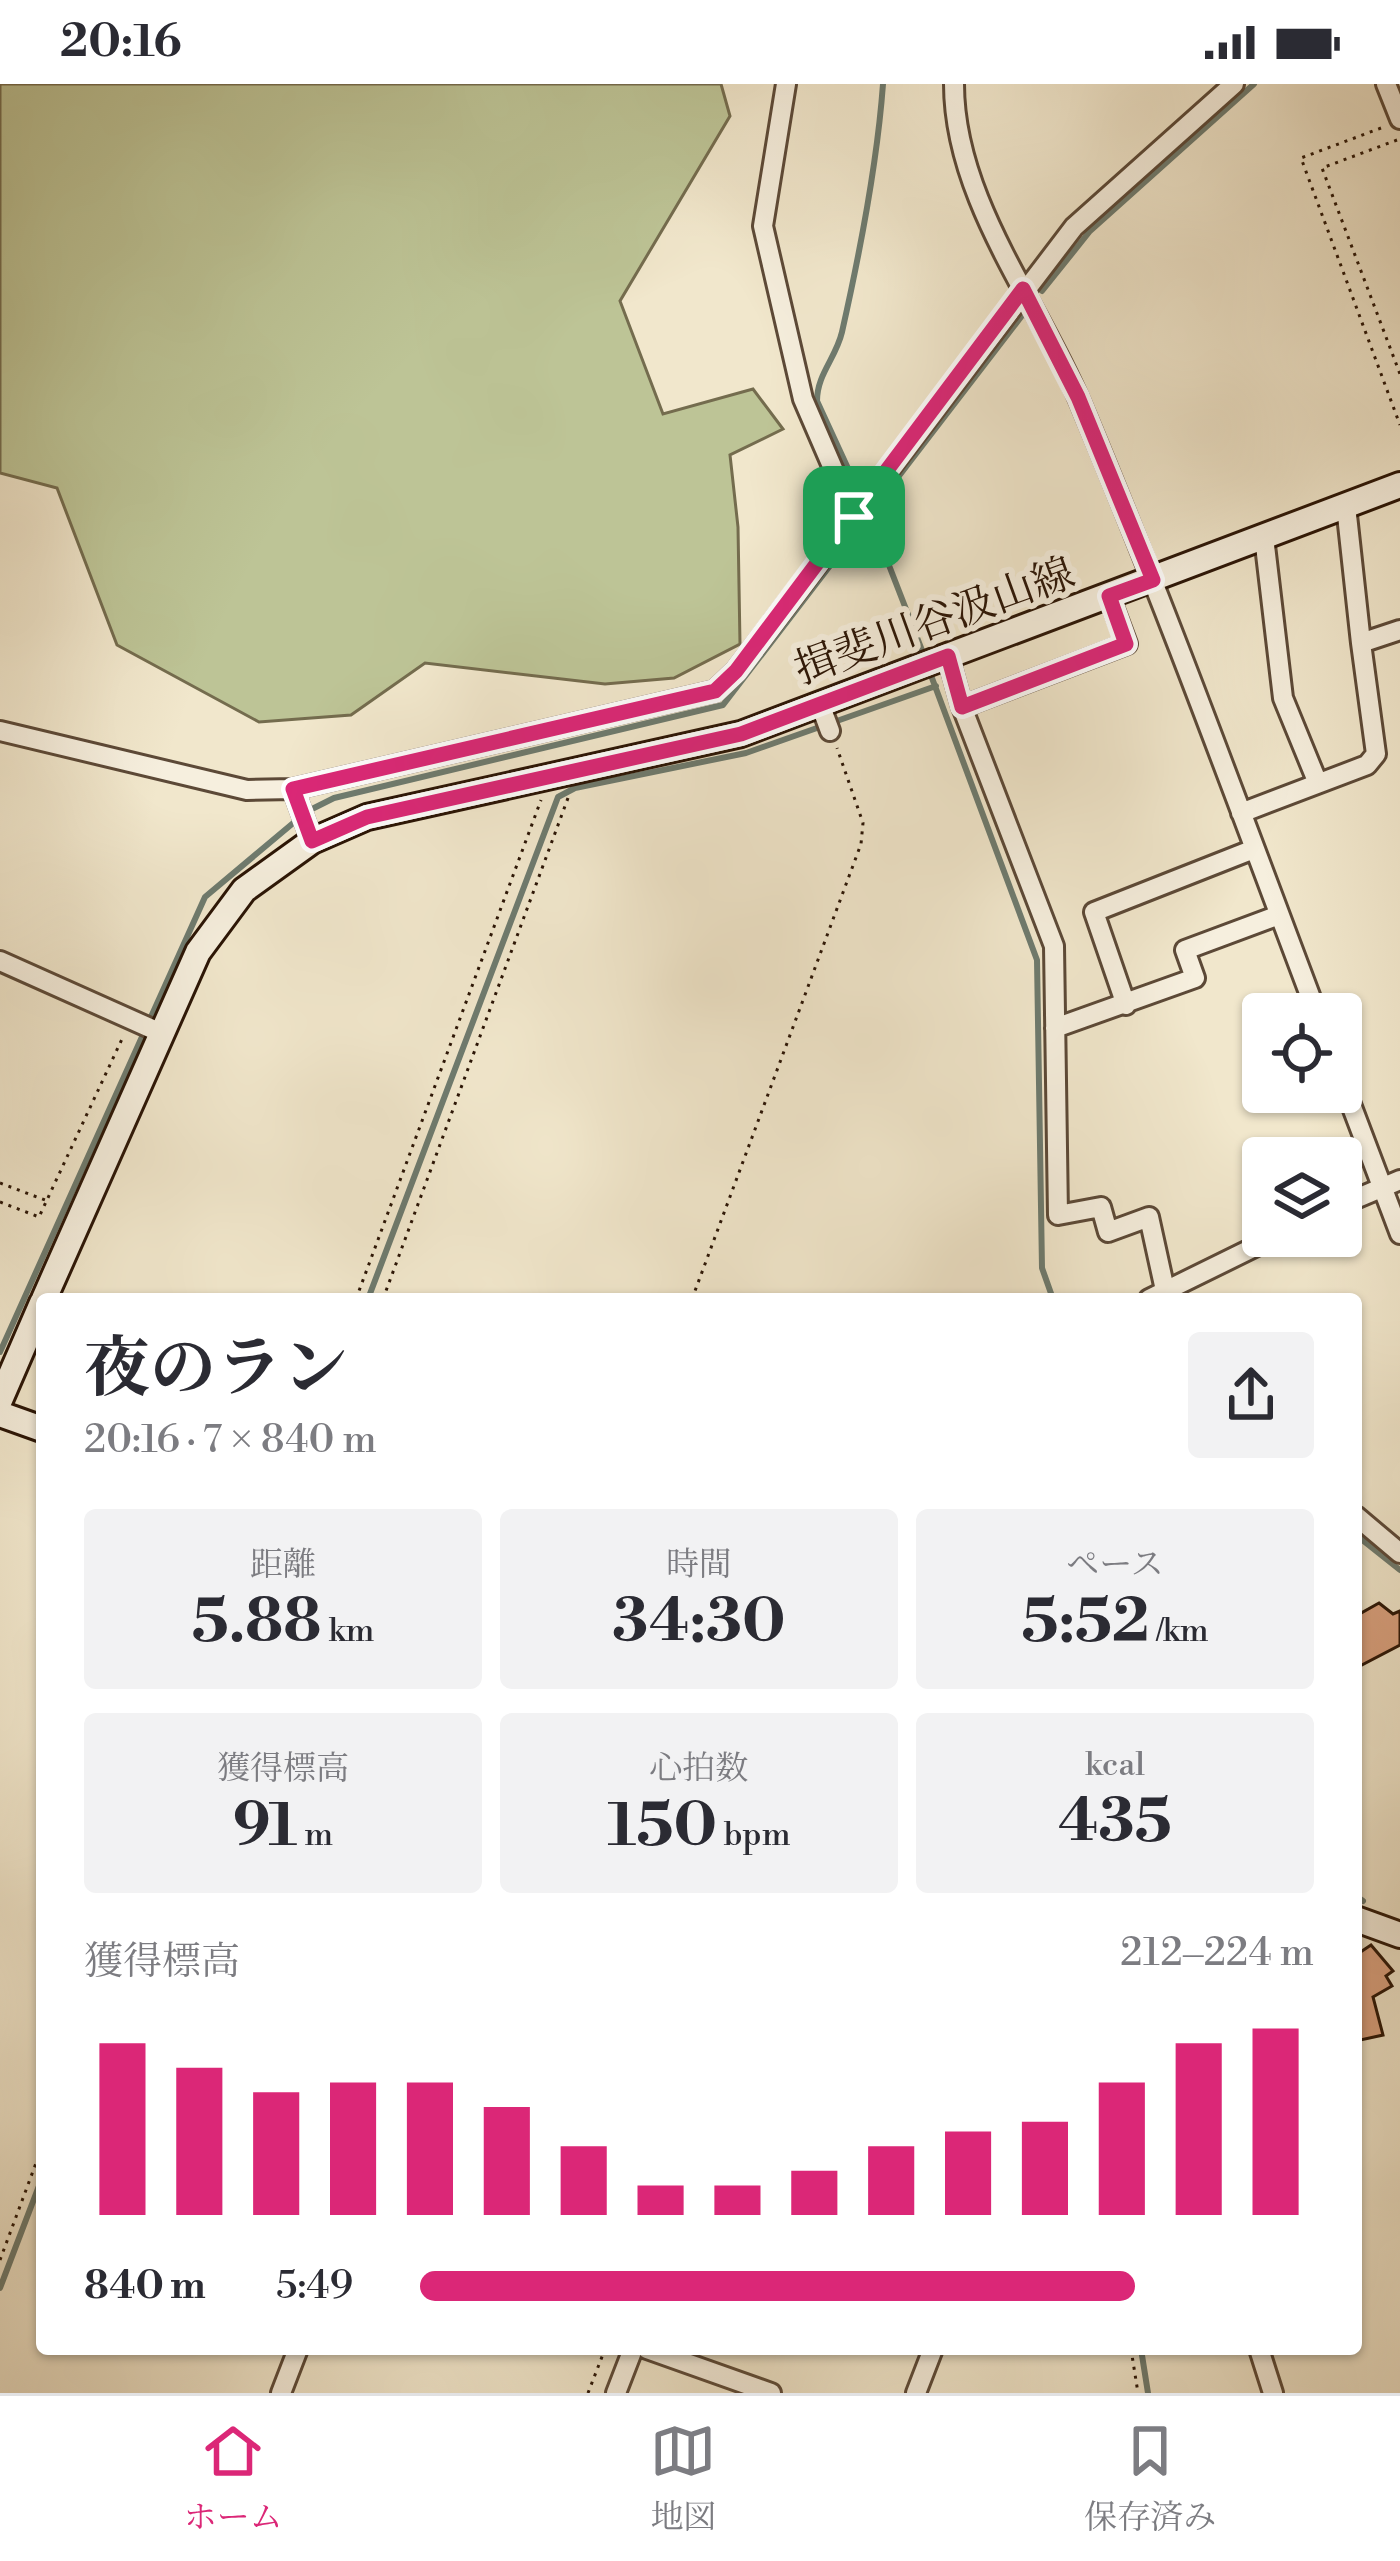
<!DOCTYPE html>
<html lang="ja">
<head>
<meta charset="utf-8">
<style>
  :root { --surface:#fff; --page:#f2f2f3; --text:#2b2b33; --muted:#7c7c81; --line:#e1e1e2; --accent:#db2777 }
  body { margin:0; font-family:"Libre Bodoni","Noto Serif JP",serif; background:var(--page); color:var(--text); height:100vh; display:flex; flex-direction:column; font-size:45px; white-space:nowrap }
  * { box-sizing:border-box; margin:0 }
  p { font-size:39px; color:var(--muted) }
  .icon { flex:none; width:66px; height:66px; fill:none; stroke:currentColor; stroke-width:2; stroke-linecap:round; stroke-linejoin:round }
  .map { position:relative; flex:1; overflow:hidden }
  .drawer { position:absolute; left:36px; top:1209px; width:1326px; height:1062px; display:flex; flex-direction:column; background:var(--surface); border-radius:12px; box-shadow:0 3px 9px #0004 }
  .drawer>* { flex:none }
  .fabs { position:absolute; left:1242px; top:909px; display:grid; gap:24px }
  .fabs a { display:grid; place-items:center; width:120px; height:120px; border-radius:12px; background:var(--surface); box-shadow:0 3px 9px #0004; font-size:60px }
  .pin { position:absolute; display:grid; place-items:center; width:102px; height:102px; color:#fff; margin:-51px; border-radius:24px; box-shadow:0 6px 18px #0006 }
  .round { display:grid; place-items:center; flex:none; width:126px; height:126px; border-radius:12px; background:var(--page) }
  .head { display:flex; align-items:center; justify-content:space-between; height:204px; padding:0 48px }
  h1 { font-size:66px; font-weight:700; line-height:90px }
  .metrics { display:grid; grid-template-columns:repeat(3,1fr); gap:18px; height:204px; padding:12px 48px }
  .metrics div { display:grid; align-content:center; border-radius:12px; background:var(--page); text-align:center }
  .metrics b { font-size:60px; font-weight:700 }
  .metrics small { font-size:33px; font-weight:400 }
  .metrics p { font-size:33px }
  .chart { height:336px; padding:24px 48px }
  .chart p { display:flex; justify-content:space-between }
  .chart svg { width:100%; height:216px; margin-top:12px; stroke:var(--accent); stroke-width:6 }
  ul { padding:0 48px; list-style:none; font-size:39px }
  li { display:grid; grid-template-columns:192px 144px 1fr; align-items:center; height:90px }
  li i { height:30px; border-radius:15px; background:var(--accent) }
  .status { display:flex; justify-content:space-between; align-items:center; height:84px; padding:0 60px; background:var(--surface); direction:ltr }
  .status svg { height:33px; fill:currentColor }
  .tabs { display:flex; justify-content:space-around; align-items:center; height:168px; border-top:3px solid var(--line); background:var(--surface); font-size:33px; color:var(--muted) }
  .tabs a { display:grid; justify-items:center; gap:6px }
  .tabs .on { color:var(--accent) }
  .map>svg:first-child { display:block }
  .green { fill:#bdc496; stroke:#746c4e; stroke-width:3 }
  .lines { fill:none; stroke-linecap:round; stroke-linejoin:round }
  .stream { stroke:#6e7b6f; stroke-width:6 }
  .building { fill:#daa17f; stroke:#2a1405; stroke-width:3 }
  .street-casing { stroke:#5c4937; stroke-width:24 }
  .secondary-casing { stroke:#2a1405; stroke-width:30 }
  .path { stroke:#2a1405; stroke-width:3; stroke-dasharray:3 6; stroke-linecap:butt }
  .street { stroke:#f6efde; stroke-width:18 }
  .secondary { stroke:#f6efde; stroke-width:24 }
  .route-casing { stroke:#fff; stroke-width:24 }
  .route { stroke:#db2777; stroke-width:15 }
  .labels { text-anchor:middle; stroke-width:12; stroke-linejoin:round; paint-order:stroke }
  .street-label { font-size:42px; fill:#2a1405; stroke:#f6efde }
</style>
</head>
<body>
<div class="status"><b>20:16</b><svg viewBox="0 0 49 12"><path d="M0 12V9h3v3zM5 12V6h3v6zM10 12V3h3v9zM15 12V0h3v12zM26 1h20v11H26zM47 4h2v5h-2z"/></svg></div>
<div class="map">
<svg width="1400" height="2309" viewBox="0 0 1400 2309">
  <rect width="100%" height="100%" fill="#f1e7cc"/>
  <filter id="stains"><feTurbulence type="fractalNoise" baseFrequency=".00167" numOctaves="4"/><feColorMatrix values="0 0 0 0 .2 0 0 0 0 .09 0 0 0 0 .02 0 0 0 .5 -.17"/></filter>
  <radialGradient id="worn" r=".72"><stop offset=".6" stop-color="#630" stop-opacity="0"/><stop offset="1" stop-color="#630" stop-opacity=".3"/></radialGradient>
  <path class="green" d="M 0,0 L 721,0 L 730,32 L 620,217 L 663,330 L 753,305 L 783,345 L 730,371 L 738,443 L 740,560 L 674,594 L 605,600 L 425,579 L 351,631 L 259,638 L 117,561 L 57,404 L 0,389 Z"/>
  <g class="lines">
    <path class="stream" d="M 1042,207 L 1090,147 L 1254,0
      M 863,417 L 817,317 C 817,290 836,274 842,248 C 860,168 877,82 883,0
      M 871,435 L 925,574
      M 929,586 L 1037,876 L 1042,1184 L 1053,1215
      M 308,727 L 334,714 L 723,621 L 1021,233
      M 368,1215 L 558,713 L 575,704 L 746,669 L 936,602
      M 0,1268 L 205,813 L 298,735
      M 1356,1451 L 1400,1486
      M 1356,1812 L 1363,1817
      M 0,2204 L 42,2094
      M 1141,2265 L 1148,2309"/>
  </g>
  <path class="building" d="M 1379,1519 L 1393,1530 L 1400,1527 L 1400,1561 L 1356,1584 L 1356,1532 Z
    M 1371,1861 L 1393,1887 L 1386,1892 L 1392,1902 L 1373,1913 L 1383,1951 L 1356,1957 L 1356,1871 Z"/>
  <g class="lines">
    <g class="street-casing">
      <path id="street" d="M 786,0 L 763,142 L 803,315 L 854,433
        M 954,0 C 954,115 1037,216 1080,318 C 1165,520 1240,726 1317,930
        M 1386,0 L 1400,35
        M 1346,422 L 1361,559
        M 1264,453 L 1283,614 L 1317,697
        M 948,572 L 962,623 L 1054,862 L 1058,1131 L 1101,1123 L 1108,1148 L 1149,1133 L 1165,1206
        M 820,620 L 830,647
        M 962,623 L 1127,560 L 1109,512
        M 0,647 L 247,706 L 293,705 L 715,607 L 736,587 L 1074,143 L 1234,0
        M 293,705 L 312,757
        M 1241,729 L 1367,681 L 1376,670 L 1361,559 L 1400,546
        M 0,877 L 159,948
        M 1126,921 L 1094,828 L 1254,765
        M 1055,944 L 1195,894 L 1185,866 L 1279,831
        M 1341,994 L 1400,1150
        M 1341,1121 L 1400,1096
        M 1149,1215 L 1277,1152
        M 1356,1432 L 1400,1469
        M 647,2265 L 771,2309
        M 1259,2265 L 1273,2309
        M 281,2309 L 298,2265
        M 616,2309 L 633,2265
        M 916,2309 L 933,2265"/>
    </g>
    <g class="secondary-casing">
      <path id="secondary" d="M 44,1215 L 198,868 L 244,806 L 312,757 L 367,733 L 741,650 L 1400,401
        M 0,1316 L 42,1219
        M 0,1330 L 42,1345
        M 1356,1835 L 1400,1851"/>
    </g>
    <path class="path" d="M 1381,44 L 1301,74 L 1400,341
      M 1397,56 L 1322,84 L 1400,290
      M 0,1099 L 45,1116
      M 0,1118 L 39,1133 L 122,955
      M 356,1215 L 541,716
      M 383,1215 L 568,714
      M 692,1215 L 861,760 L 863,739 L 837,664
      M 0,2176 L 42,2063
      M 1131,2265 L 1138,2309
      M 588,2309 L 605,2265"/>
    <use href="#street" class="street"/>
    <use href="#secondary" class="secondary"/>
  </g>
  <g class="lines">
    <g class="route-casing">
      <path id="route" d="M 1023,205 L 1078,313 L 1153,496 L 1109,512 L 1126,560 L 962,623 L 948,572 L 741,650 L 367,733 L 312,757 L 293,705 L 715,607 L 736,587 Z"/>
    </g>
    <use href="#route" class="route"/>
  </g>
  <g class="labels">
    <g class="street-label">
      <text transform="translate(934 536) rotate(-20)" y="15">揖斐川谷汲山線</text>
    </g>
  </g>
  <rect width="100%" height="100%" filter="url(#stains)"/>
  <rect width="100%" height="100%" fill="url(#worn)"/>
</svg>
<div class="fabs">
<a><svg class="icon" aria-label="locate" viewBox="0 0 24 24"><circle cx="12" cy="12" r="6"/><path d="M12 2v4M12 18v4M2 12h4M18 12h4"/></svg></a>
<a><svg class="icon" aria-label="layers" viewBox="0 0 24 24"><path d="M12 4l9 5-9 5-9-5zM3 14l9 5 9-5"/></svg></a>
</div>
<div class="pin" style="left:854px;top:433px;background:#1e9e55"><svg class="icon" aria-label="arrive" viewBox="0 0 24 24"><path d="M6 21V4h12l-3 4 3 4H6"/></svg></div>
<section class="drawer">
<div class="head"><div><h1>夜のラン</h1><p>20:16 · 7 × 840 m</p></div><a class="round"><svg class="icon" aria-label="share" viewBox="0 0 24 24"><path d="M12 15V3M7 8l5-5 5 5M5 13v7h14v-7"/></svg></a></div>
<div class="metrics">
<div><p>距離</p><b>5.88<small> km</small></b></div>
<div><p>時間</p><b>34:30</b></div>
<div><p>ペース</p><b>5:52<small> /km</small></b></div>
</div>
<div class="metrics">
<div><p>獲得標高</p><b>91<small> m</small></b></div>
<div><p>心拍数</p><b>150<small> bpm</small></b></div>
<div><p>kcal</p><b>435</b></div>
</div>
<div class="chart"><p><span>獲得標高</span>212–224 m</p>
<svg viewBox="0 0 160 44" preserveAspectRatio="none"><path d="M5 44V9M15 44V14M25 44V19M35 44V17M45 44V17M55 44V22M65 44V30M75 44V38M85 44V38M95 44V35M105 44V30M115 44V27M125 44V25M135 44V17M145 44V9M155 44V6"/></svg>
</div>
<ul>
<li><b>840 m</b>5:49<i style="width:80%"></i></li>
</ul>
</section>
</div>
<nav class="tabs">
<a class="on"><svg class="icon" aria-label="home" viewBox="0 0 24 24"><path d="M3 11l9-7 9 7M6 9v11h12V9"/></svg>ホーム</a>
<a><svg class="icon" aria-label="map" viewBox="0 0 24 24"><path d="M3 6l6-2 6 2 6-2v14l-6 2-6-2-6 2zM9 4v14M15 6v14"/></svg>地図</a>
<a><svg class="icon" aria-label="saved" viewBox="0 0 24 24"><path d="M7 4h10v16l-5-4-5 4z"/></svg>保存済み</a>
</nav>
</body>
</html>
